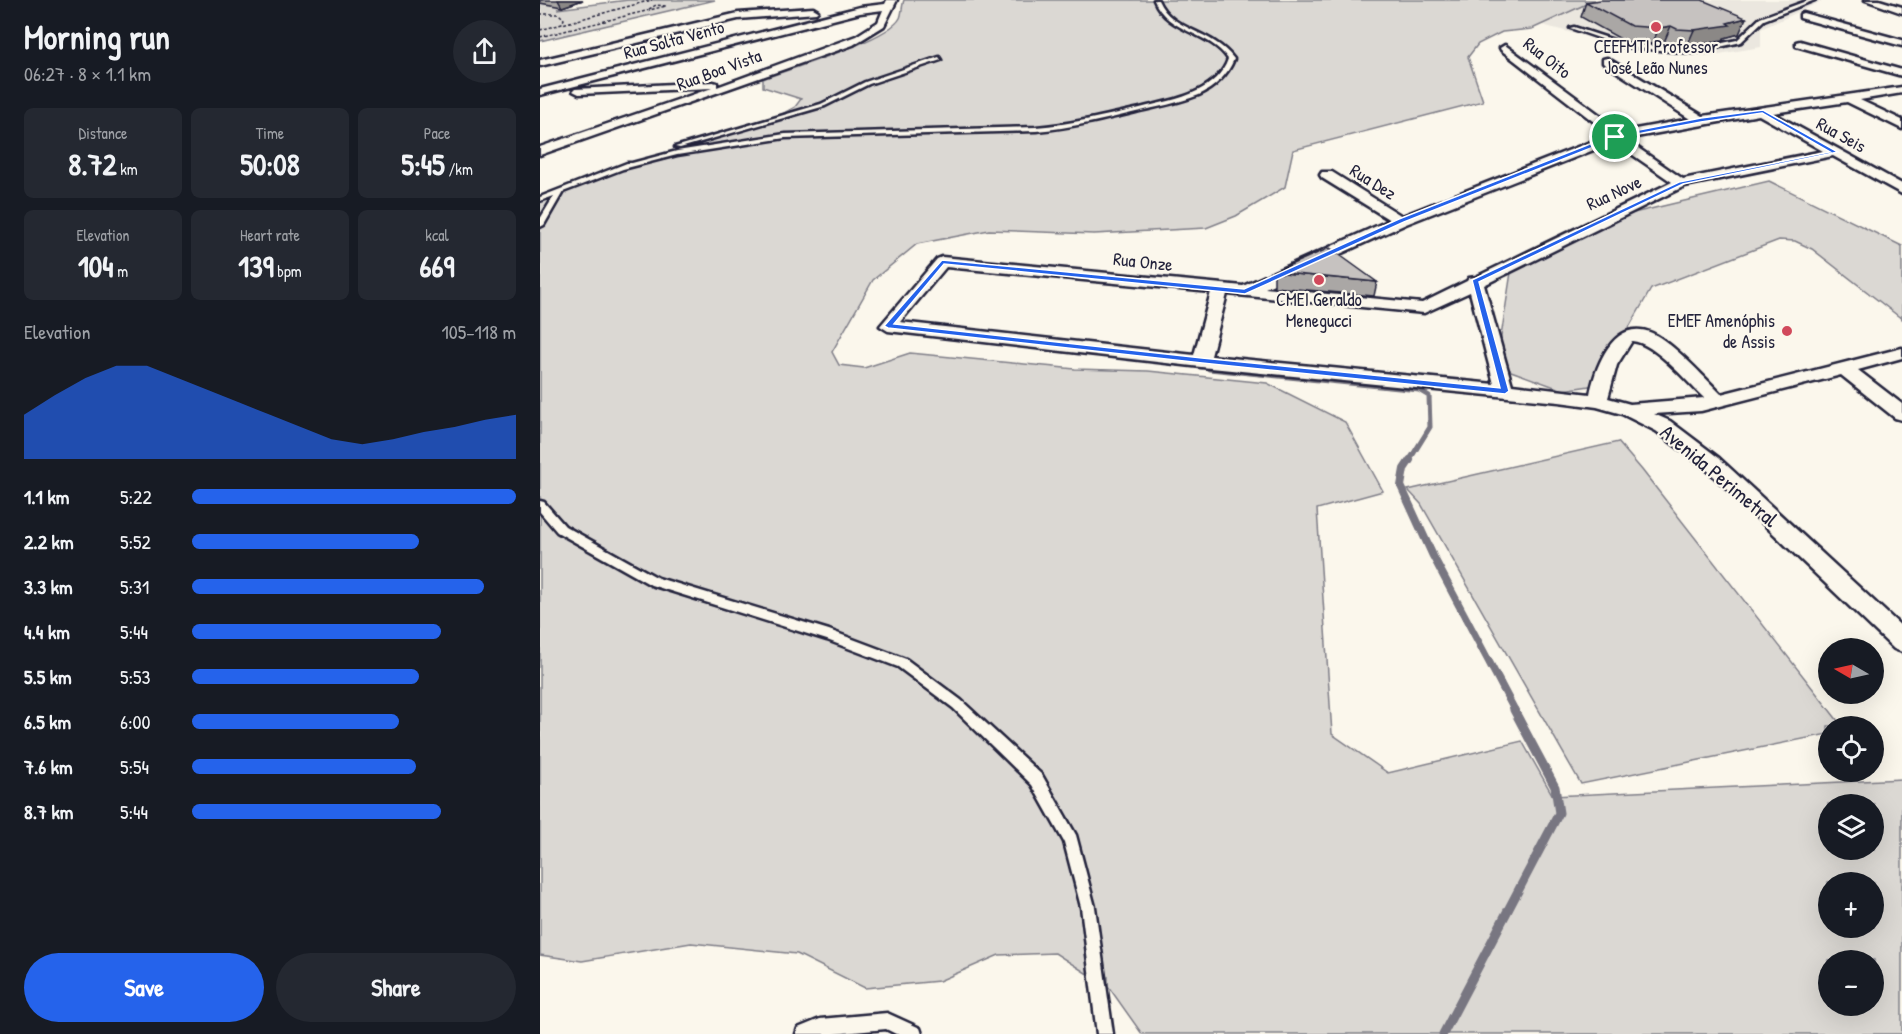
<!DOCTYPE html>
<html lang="en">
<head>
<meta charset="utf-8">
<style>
  :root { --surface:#171b24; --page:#242831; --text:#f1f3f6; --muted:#9ea1a6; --accent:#2563eb }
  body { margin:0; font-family:"Patrick Hand",sans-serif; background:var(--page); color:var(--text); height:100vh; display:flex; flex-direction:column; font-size:22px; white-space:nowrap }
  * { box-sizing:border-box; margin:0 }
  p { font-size:20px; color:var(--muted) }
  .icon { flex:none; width:33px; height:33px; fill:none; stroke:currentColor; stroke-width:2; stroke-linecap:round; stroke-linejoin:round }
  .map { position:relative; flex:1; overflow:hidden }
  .drawer { display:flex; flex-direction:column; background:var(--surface); width:540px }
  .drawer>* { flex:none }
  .needle { width:39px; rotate:279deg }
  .fabs { position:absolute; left:1278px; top:638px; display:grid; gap:12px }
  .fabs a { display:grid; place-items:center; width:66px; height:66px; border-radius:50%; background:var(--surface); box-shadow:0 6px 24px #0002; font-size:30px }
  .pin { position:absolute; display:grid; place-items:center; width:51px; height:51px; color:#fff; margin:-26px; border:3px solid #fff; border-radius:50%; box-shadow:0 2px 6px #0007 }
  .round { display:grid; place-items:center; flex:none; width:63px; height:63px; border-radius:32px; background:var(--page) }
  .headline { display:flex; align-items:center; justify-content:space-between; height:102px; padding:0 24px }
  h1 { font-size:33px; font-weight:700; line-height:45px }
  .stats { display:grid; grid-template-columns:repeat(3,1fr); gap:9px; height:102px; padding:6px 24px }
  .stats div { display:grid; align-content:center; border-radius:9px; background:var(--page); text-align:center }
  .stats b { font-size:30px; font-weight:700 }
  .stats small { font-size:16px; font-weight:400 }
  .stats p { font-size:16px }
  .chart { height:168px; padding:12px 24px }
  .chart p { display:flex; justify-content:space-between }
  .chart svg { width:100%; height:108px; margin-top:6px; fill:var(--accent); opacity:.7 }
  .button { display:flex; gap:12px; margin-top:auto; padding:12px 24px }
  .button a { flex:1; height:69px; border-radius:36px; background:var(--accent); color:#fff; font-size:24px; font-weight:700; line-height:69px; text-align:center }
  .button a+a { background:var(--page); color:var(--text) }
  ul { padding:0 24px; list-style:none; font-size:20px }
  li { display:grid; grid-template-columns:96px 72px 1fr; align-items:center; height:45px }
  li i { height:15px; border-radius:8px; background:var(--accent) }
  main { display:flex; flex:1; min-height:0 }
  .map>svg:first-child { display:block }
  .built { fill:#ebe7df }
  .green { fill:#dbd8d3; stroke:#7e7d87; stroke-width:1.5; fill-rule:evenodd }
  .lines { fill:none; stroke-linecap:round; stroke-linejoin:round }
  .stream-far2 { stroke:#787681; stroke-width:5 }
  .stream-far1 { stroke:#787681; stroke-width:8 }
  .stream { stroke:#787681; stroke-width:9 }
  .lane-casing { stroke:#22223b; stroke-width:5 }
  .street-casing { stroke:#22223b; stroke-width:5 }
  .path { stroke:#22223b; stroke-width:1.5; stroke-dasharray:3 2; stroke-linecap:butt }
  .lane { fill:#fbf7ec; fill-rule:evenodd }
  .street { fill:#fbf7ec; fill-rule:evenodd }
  .wall { fill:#aaa7a5; stroke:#22223b; stroke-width:1.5 }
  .shaded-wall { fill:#8b8886; stroke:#22223b; stroke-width:1.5 }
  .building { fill:#c6c2c0; stroke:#22223b; stroke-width:1.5 }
  .route { fill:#2563eb; stroke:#fff; stroke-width:1.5; fill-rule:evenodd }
  .poi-dot { fill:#d1495b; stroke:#fbf7ec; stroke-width:2 }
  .labels { text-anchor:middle; stroke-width:4.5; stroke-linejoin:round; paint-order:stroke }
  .far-street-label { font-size:18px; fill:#22223b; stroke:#fbf7ec }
  .far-poi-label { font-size:18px; fill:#22223b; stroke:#fbf7ec }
  .street-label { font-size:21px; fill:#22223b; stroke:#fbf7ec }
</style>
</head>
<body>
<main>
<section class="drawer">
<div class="headline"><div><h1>Morning run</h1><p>06:27 · 8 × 1.1 km</p></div><a class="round"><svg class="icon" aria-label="share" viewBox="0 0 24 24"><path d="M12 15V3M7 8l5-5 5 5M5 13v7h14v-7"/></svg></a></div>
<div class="stats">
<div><p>Distance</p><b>8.72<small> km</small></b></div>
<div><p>Time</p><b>50:08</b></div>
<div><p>Pace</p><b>5:45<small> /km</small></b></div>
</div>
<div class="stats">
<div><p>Elevation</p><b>104<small> m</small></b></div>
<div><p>Heart rate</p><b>139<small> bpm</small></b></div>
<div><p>kcal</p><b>669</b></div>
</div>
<div class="chart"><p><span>Elevation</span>105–118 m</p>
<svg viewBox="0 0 160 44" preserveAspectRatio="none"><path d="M0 44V26L10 18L20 11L30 6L40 6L50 11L60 16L70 21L80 26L90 31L100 36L110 38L120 36L130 33L140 31L150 28L160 26V44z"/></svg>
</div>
<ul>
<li><b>1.1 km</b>5:22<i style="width:100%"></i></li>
<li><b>2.2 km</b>5:52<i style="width:70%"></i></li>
<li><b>3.3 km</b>5:31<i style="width:90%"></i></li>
<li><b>4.4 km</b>5:44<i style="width:77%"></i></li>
<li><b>5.5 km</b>5:53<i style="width:70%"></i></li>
<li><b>6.5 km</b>6:00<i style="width:64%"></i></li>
<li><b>7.6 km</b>5:54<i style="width:69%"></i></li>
<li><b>8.7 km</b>5:44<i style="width:77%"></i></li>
</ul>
<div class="button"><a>Save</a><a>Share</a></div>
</section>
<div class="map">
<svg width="1362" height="1034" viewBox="0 0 1362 1034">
  <rect width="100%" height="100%" fill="#fbf7ec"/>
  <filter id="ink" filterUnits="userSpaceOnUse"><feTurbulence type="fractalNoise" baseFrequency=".0167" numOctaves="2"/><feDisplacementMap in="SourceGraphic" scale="12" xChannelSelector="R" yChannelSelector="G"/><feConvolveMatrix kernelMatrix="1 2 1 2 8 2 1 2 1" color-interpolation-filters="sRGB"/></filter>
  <g filter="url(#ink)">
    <path class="built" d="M 1055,0 L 1284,0 L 1221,29 L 1221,47 L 1167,56 L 1086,47 L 1002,25 Z"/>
    <path class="green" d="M 88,0 L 175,0 L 0,41 L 0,1 L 22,7 L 17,9 Z
      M 364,0 L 1055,0 L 992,29 L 962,32 L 938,44 L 928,57 L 943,101 L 753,150 L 745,187 L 696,216 L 666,228 L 554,234 L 449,230 L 377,244 L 333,280 L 292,352 L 299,365 L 324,368 L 370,353 L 535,369 L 608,371 L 727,383 L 805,422 L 843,491 L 777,509 L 792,734 L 848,773 L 982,741 L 1013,796 L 1362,779 L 1362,1034 L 602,1034 L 568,986 L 568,977 L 560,982 L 515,953 L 459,955 L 399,981 L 325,988 L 257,954 L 151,943 L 42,961 L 0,955 L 0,201 L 117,157 L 224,124 L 255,107 L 261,99 L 223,87 L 223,79 C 249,69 349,40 360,18 C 362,14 362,5 364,0 ZM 1288,804 L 1334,804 L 1334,849 L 1288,849 ZM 1288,882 L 1334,882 L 1334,927 L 1288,927 ZM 1288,960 L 1334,960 L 1334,1005 L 1288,1005 Z
      M 1229,181 L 1362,246 L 1362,319 L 1272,249 L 1255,241 L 1239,240 L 1111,289 L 1056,385 L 1023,390 L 971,371 L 958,356 L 972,266 L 1085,215 Z
      M 1078,442 L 1102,470 L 1302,726 L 1288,726 L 1288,734 L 1041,784 L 881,504 L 868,490 Z"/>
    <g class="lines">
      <path class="stream-far2" d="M 660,361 L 669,369 L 879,390 L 889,396 L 890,427 L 869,461"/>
      <path class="stream-far1" d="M 870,460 L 864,469 L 861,486 L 893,556 L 975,711"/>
      <path class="stream" d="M 903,1034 L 1019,813 L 1015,787 L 974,710"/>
      <g class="lane-casing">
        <path id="lane" d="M 614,0 L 618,0 C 632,32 672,29 694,59 C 688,75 674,88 659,95 C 639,103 617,107 596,112 C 563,120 530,128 496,131 L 245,138 L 137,155 L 83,169 L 23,192 L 4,225 L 0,227 L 0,219 L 14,196 L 0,201 L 0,197 L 87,163 L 92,163 L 137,151 L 245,134 L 496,127 C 531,124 565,116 600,108 C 618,103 640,100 657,91 C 671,84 683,74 688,59 C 669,31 627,33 614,0 Z
          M 1269,0 L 1275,0 L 1224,20 L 1201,42 L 1154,53 L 1085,47 L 1030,28 L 1034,27 L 1086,44 L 1154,49 L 1197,40 L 1220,18 Z
          M 399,57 L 401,60 L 329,84 L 285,106 L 140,148 L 135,147 L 281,104 L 325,82 Z
          M 0,501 L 4,502 L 25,526 L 118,578 L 289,630 L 366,659 L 421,700 L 502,775 L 536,835 L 555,907 L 573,1034 L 557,1034 L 541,907 L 524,842 L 492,785 L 413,708 L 358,667 L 287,640 L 111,585 L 17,532 L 0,512 Z
          M 347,1013 L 380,1028 L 382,1034 L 356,1034 L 346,1029 L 293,1034 L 256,1034 L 258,1028 L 280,1019 Z"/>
      </g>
      <g class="street-casing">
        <path id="street" d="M 347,0 L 357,0 L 344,26 L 313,45 L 0,155 L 0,147 L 172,88 L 39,94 L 33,91 L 35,89 L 173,82 L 177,83 L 177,87 L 316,36 L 338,22 L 343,10 L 320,13 L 0,95 L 0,89 L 320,7 L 345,4 Z
          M 1325,0 L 1339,0 L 1362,7 L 1362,13 Z
          M 273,8 L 278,11 L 276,13 L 198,19 L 0,66 L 0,60 L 198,13 Z
          M 1263,13 L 1362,40 L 1362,46 L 1260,18 L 1260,14 Z
          M 1260,41 L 1362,70 L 1362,76 L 1256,46 L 1256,42 Z
          M 965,45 L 1076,127 L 1079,132 L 1150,119 L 1063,63 L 1063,59 L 1067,58 L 1163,116 L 1362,87 L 1362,93 L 1320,100 L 1362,120 L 1362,129 L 1307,102 L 1233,113 L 1362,184 L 1362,194 L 1293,156 L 1145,186 L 944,285 L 972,385 L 1050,394 C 1056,365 1074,317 1112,333 C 1132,342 1164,377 1181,394 L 1362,348 L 1362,358 L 1318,370 L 1362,404 L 1362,420 L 1355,418 L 1301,375 L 1161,411 L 1114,414 L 1130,421 L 1179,458 L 1362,627 L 1362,652 L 1354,649 L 1165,468 L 1116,431 L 1082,414 L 1057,407 L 1019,402 L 661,367 L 348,331 L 340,326 L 397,259 L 402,257 L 703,286 L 850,220 L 782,178 L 780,175 L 782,172 L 792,172 L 862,216 L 1068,135 L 1067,132 L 961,50 L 960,48 ZM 1219,115 L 1283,151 L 1143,179 L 1085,139 ZM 1074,142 L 1132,182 L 936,277 L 929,278 L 927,281 L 882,303 L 725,288 L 866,224 ZM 406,267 L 671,292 L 654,355 L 360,322 ZM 930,292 L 954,384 L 671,356 L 687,294 L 884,313 ZM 1092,341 C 1115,343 1146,381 1164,398 L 1090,404 L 1068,398 L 1077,365 Z"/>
      </g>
      <path class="path" d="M 0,14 L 19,14 L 24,19 L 22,24
        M 0,30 L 112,0
        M 0,37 L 126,6 L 116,5 L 109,9"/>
      <use href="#lane" class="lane"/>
      <use href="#street" class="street"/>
    </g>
    <path class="wall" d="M 0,0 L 43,0 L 22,7 L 0,3 Z
      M 1046,2 L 1199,34 L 1184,38 L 1183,41 L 1147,46 L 1130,45 L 1124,42 L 1112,44 L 1086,42 L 1041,17 Z
      M 734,272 L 837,282 L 834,296 L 734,287 Z"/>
    <path class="shaded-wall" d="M 18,0 L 43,0 L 22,7 Z
      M 1206,18 L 1199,34 L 1184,38 L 1183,41 L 1147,46 L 1154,30 L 1187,23 Z
      M 1131,26 L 1124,42 L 1112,44 L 1119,28 Z"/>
    <path class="building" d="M 1061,0 L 1162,0 L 1206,18 L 1187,23 L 1190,25 L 1154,30 L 1137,29 L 1131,26 L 1119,28 L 1091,26 L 1046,2 Z
      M 790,248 L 837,282 L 734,272 L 773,255 Z"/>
  </g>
  <path class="route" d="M 1223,110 L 1298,152 L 1143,184 L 939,282 L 969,391 L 965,394 L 662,363 L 348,328 L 344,326 L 402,260 L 704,289 L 859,219 L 1073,135 L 1161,118 ZM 1222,113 L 1290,152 L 1139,182 L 932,280 L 960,388 L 662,358 L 354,324 L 404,264 L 705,294 L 864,222 L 1076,138 L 1161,122 Z"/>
  <g class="poi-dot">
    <circle cx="1116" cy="27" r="6"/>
    <circle cx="779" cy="280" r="6"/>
    <circle cx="1247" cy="331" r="6"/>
  </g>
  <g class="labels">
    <g class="far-street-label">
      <text transform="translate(134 40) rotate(-15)" y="6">Rua Solta Vento</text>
      <text transform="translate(1007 58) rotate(38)" y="6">Rua Oito</text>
      <text transform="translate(179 70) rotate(-20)" y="6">Rua Boa Vista</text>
      <text transform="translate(1301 135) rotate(29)" y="6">Rua Seis</text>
      <text transform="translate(833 182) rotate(32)" y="6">Rua Dez</text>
      <text transform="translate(1074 193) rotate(-25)" y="6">Rua Nove</text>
      <text transform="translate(603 262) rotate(6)" y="6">Rua Onze</text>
    </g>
    <g class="far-poi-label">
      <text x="1116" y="53">CEEFMTI Professor<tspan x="1116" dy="21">José Leão Nunes</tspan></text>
      <text x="779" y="306">CMEI Geraldo<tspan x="779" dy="21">Menegucci</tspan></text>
      <text x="1235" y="327" text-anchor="end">EMEF Amenóphis<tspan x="1235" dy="21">de Assis</tspan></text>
    </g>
    <g class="street-label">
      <text transform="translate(1179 476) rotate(40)" y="7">Avenida Perimetral</text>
    </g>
  </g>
</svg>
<div class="fabs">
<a><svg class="needle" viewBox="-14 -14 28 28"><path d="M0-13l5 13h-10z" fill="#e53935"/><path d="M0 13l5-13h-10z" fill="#9ea1a6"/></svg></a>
<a><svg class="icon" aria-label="locate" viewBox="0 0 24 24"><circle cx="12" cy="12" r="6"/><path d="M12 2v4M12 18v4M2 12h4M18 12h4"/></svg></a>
<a><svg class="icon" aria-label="layers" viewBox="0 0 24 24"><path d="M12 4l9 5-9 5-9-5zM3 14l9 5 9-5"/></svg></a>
<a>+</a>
<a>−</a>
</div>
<div class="pin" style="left:1075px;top:137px;background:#1e9e55"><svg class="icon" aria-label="arrive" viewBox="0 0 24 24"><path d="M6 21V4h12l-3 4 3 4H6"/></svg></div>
</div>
</main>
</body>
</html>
